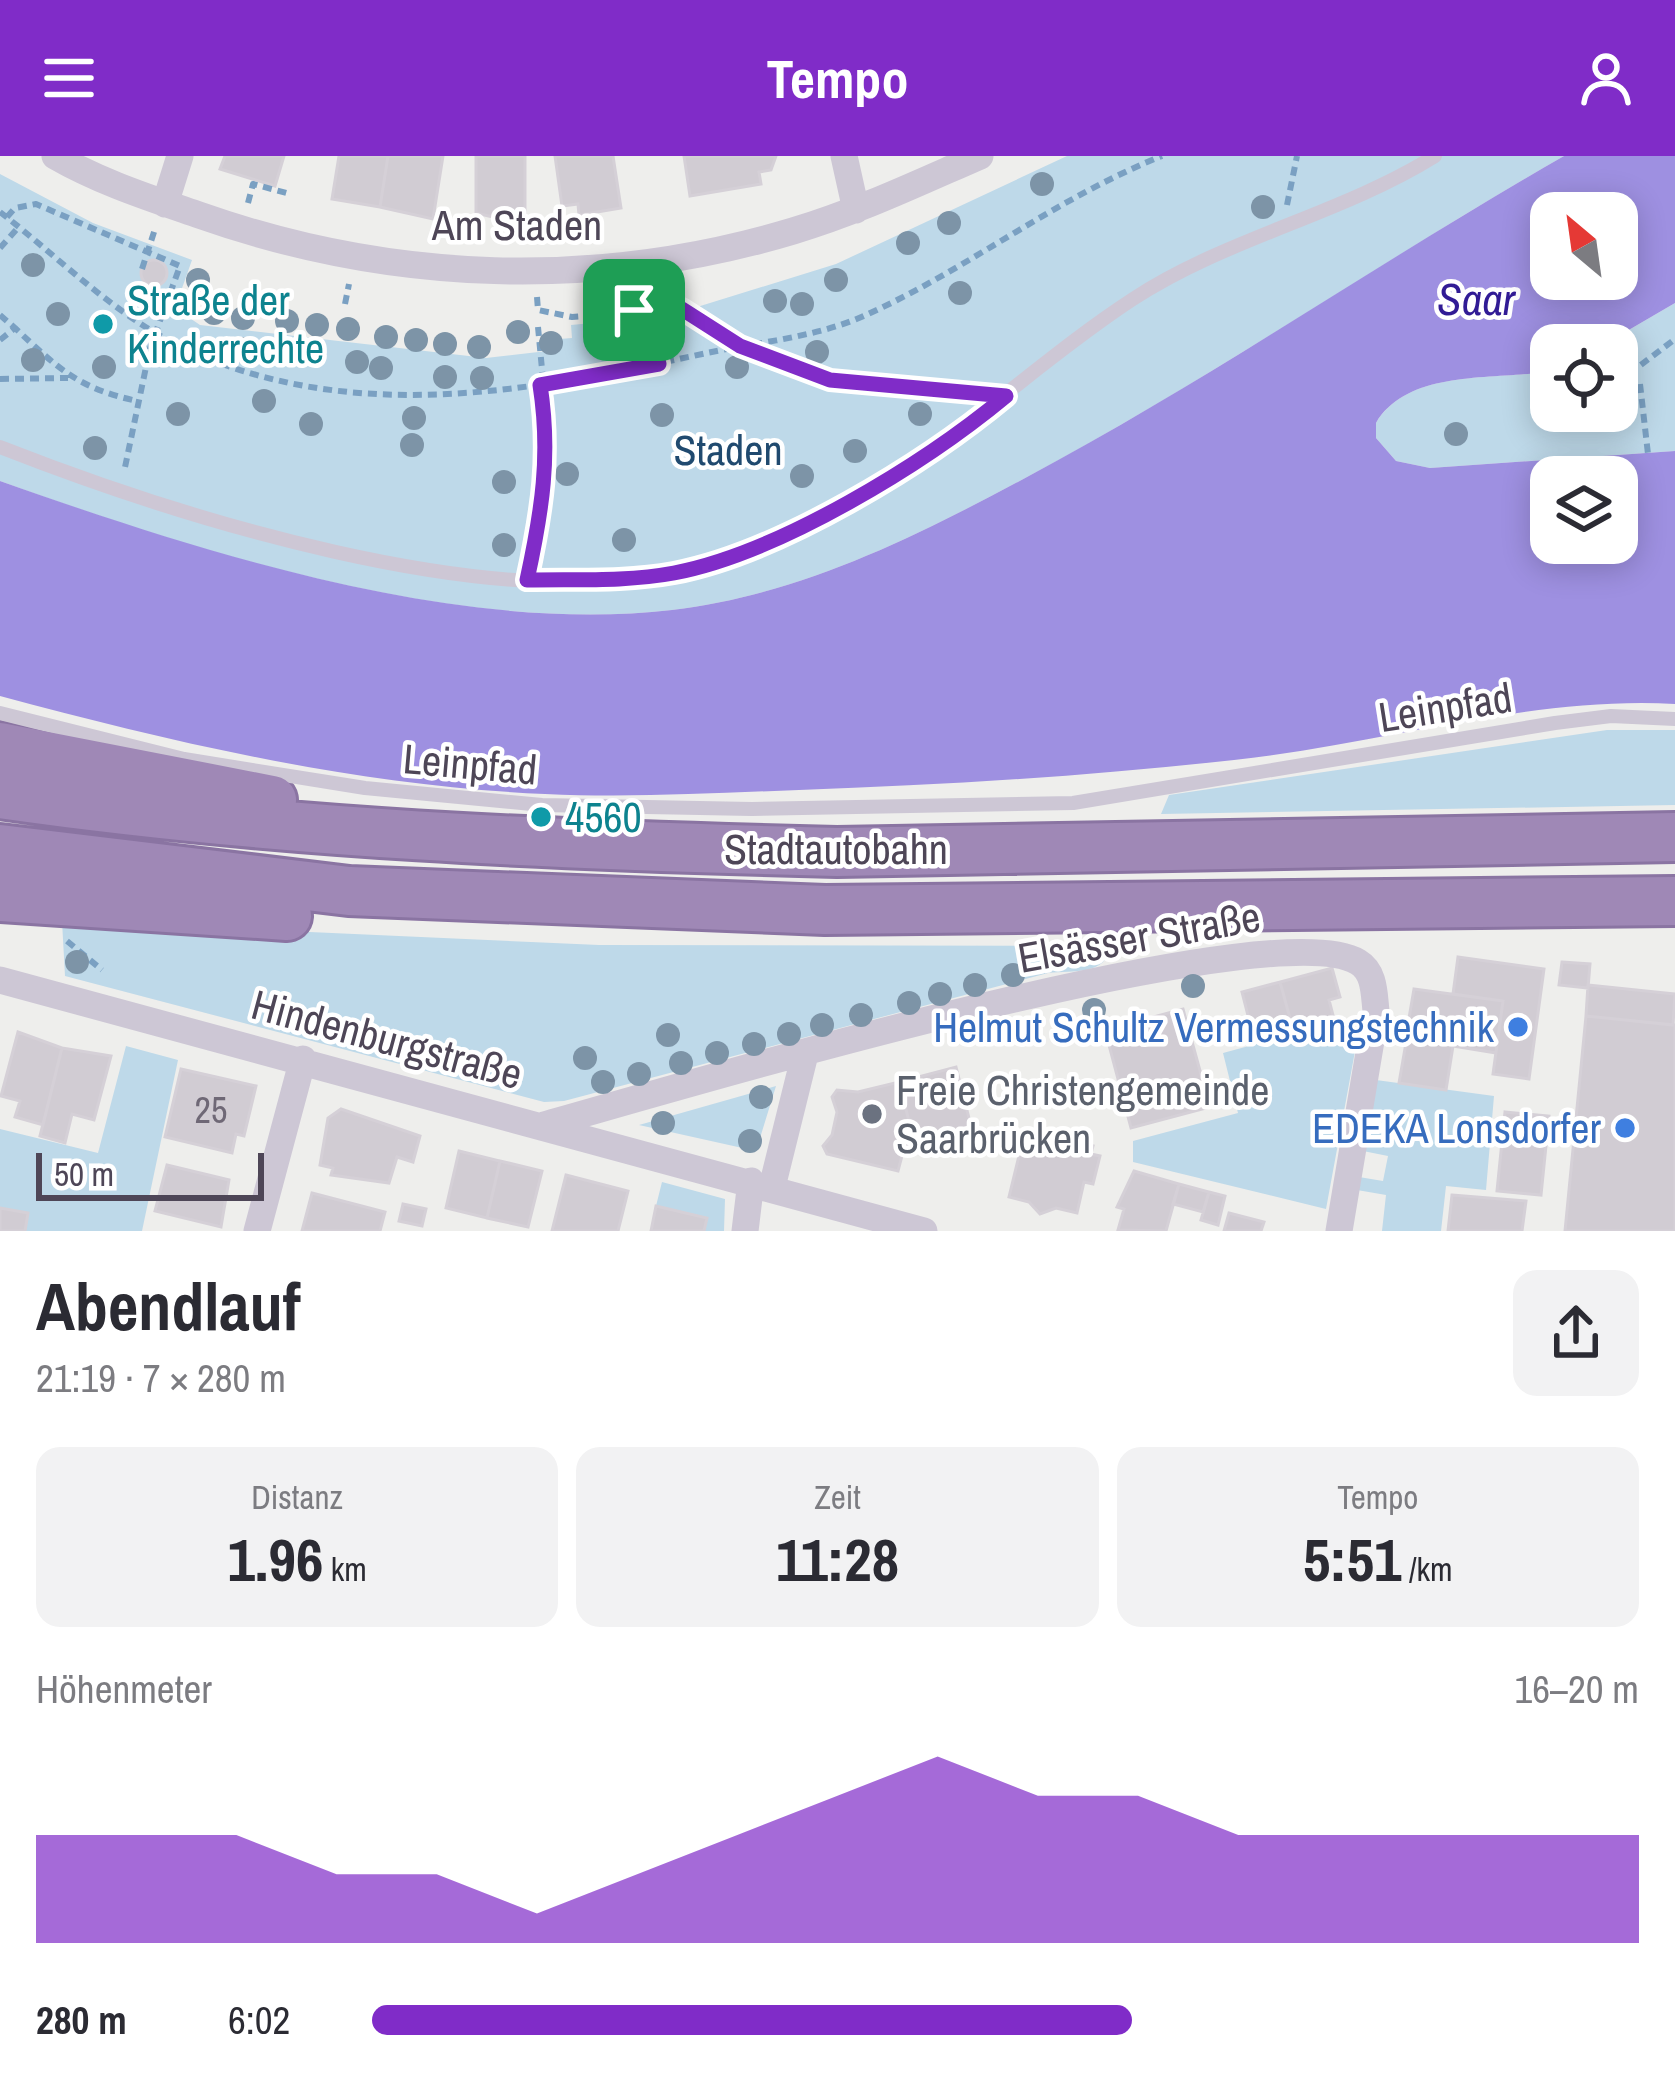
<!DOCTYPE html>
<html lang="de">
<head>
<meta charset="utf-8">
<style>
  :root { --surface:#fff; --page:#f2f2f3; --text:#2b2b33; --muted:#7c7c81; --accent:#802cc8 }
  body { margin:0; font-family:"Archivo Narrow",sans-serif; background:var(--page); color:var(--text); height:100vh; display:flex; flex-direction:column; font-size:45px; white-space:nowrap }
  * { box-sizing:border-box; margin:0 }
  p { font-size:39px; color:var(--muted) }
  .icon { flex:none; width:66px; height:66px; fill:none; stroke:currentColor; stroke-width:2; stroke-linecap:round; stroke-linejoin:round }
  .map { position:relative; height:1075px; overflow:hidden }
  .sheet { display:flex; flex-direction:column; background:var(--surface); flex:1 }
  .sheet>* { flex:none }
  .needle { width:78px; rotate:331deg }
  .controls { position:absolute; left:1530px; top:36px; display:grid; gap:24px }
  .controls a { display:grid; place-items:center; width:108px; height:108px; border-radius:24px; background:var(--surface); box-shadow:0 6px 30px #0003; font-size:60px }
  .scale { position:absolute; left:36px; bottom:30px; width:228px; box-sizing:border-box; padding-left:12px; border:6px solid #4e4657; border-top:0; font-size:33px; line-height:42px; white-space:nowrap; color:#4e4657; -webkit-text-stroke:9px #fff; paint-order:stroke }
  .pin { position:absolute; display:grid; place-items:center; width:102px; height:102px; color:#fff; margin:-51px; border-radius:24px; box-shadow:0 6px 18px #0006 }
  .round { display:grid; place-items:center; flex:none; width:126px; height:126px; border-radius:24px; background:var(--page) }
  .headline { display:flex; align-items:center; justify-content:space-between; height:204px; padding:0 36px }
  h1 { font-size:66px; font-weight:700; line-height:90px }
  .metrics { display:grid; grid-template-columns:repeat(3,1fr); gap:18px; height:204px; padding:12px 36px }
  .metrics div { display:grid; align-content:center; border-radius:24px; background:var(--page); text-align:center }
  .metrics b { font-size:60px; font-weight:700 }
  .metrics small { font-size:33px; font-weight:400 }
  .metrics p { font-size:33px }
  .chart { height:336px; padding:24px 36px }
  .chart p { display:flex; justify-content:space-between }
  .chart svg { width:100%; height:216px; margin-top:12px; fill:var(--accent); opacity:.7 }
  ul { padding:0 36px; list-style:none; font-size:39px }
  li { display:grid; grid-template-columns:192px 144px 1fr; align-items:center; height:90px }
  li i { height:30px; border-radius:15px; background:var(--accent) }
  header { display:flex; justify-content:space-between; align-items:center; height:156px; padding:0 36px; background:var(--accent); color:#fff; font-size:54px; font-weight:700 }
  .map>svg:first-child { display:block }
  .green { fill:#bed9e9 }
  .water { fill:#9e90e1; fill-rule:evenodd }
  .building { fill:#d1ccd3; stroke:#d5d0d7; stroke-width:3 }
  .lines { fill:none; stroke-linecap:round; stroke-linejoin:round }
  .motorway-casing { stroke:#8a74a2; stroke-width:54 }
  .path { stroke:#7aa0c2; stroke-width:6; stroke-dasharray:9 6; stroke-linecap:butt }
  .service { stroke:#cdc7d5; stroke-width:14 }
  .minor { stroke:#cdc7d5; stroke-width:27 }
  .motorway { stroke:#9f88b6; stroke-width:48 }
  .tree { fill:#7d94a7 }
  .route-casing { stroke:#fff; stroke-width:24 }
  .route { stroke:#802cc8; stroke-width:15 }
  .culture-dot { fill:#0f9aa8; stroke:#fff; stroke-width:4.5 }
  .shop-dot { fill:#3f7fe0; stroke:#fff; stroke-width:4.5 }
  .worship-dot { fill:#6b7280; stroke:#fff; stroke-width:4.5 }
  .labels { text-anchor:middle; stroke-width:9; stroke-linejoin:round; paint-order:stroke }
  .number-label { font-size:36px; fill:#6f6876 }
  .street-label { font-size:42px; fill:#4e4657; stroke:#fff }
  .culture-label { font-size:42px; fill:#0d838f; stroke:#fff; text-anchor:start }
  .park-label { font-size:42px; fill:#204a6f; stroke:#fff }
  .shop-label { font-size:42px; fill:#366cbe; stroke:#fff; text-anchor:end }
  .worship-label { font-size:42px; fill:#5b616d; stroke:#fff; text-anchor:start }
  .water-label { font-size:45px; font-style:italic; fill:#311b95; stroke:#fff }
</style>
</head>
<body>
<header><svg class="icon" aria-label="menu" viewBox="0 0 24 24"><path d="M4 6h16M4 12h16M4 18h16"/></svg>Tempo<svg class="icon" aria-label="person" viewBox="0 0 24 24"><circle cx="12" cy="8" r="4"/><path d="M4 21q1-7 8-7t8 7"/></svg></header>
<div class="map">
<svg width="1675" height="1075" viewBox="0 0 1675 1075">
  <rect width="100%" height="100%" fill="#eeeeec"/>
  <path class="green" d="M 1067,0 L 1564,0 C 1383,104 1211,223 1027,321 C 915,381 800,439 672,454 C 459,479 199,397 0,325 L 0,18 L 93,67 L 192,104 L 175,152 L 200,169 L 486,202 L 547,195 L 547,184 L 572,182 L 571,169 L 668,160 L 836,108 Z
    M 1675,147 L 1675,295 L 1430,312 L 1396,305 L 1376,282 L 1376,267 C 1409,212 1495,225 1551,215 L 1551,255 L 1617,255 L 1617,189 L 1603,189 Z
    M 1607,574 L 1675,574 L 1675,649 L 1161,658 L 1169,639 Z
    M 62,765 L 599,789 L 1111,790 C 1106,820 1073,814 1048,817 L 564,945 L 544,946 L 65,820 Z
    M 1333,867 L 1338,884 L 1358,879 L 1326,1053 L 1133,1006 L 1133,985 L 1238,957 L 1223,897 Z
    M 126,890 L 178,904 L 142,1075 L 0,1075 L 0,973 L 98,997 Z
    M 1376,924 L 1494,940 L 1486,1034 L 1446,1030 L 1441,1075 L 1382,1075 L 1386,1039 L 1357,1034 L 1359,1021 L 1383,1025 L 1388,1000 L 1363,995 Z
    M 776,930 L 756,995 L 639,969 Z
    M 662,1026 L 725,1043 L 724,1075 L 704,1075 L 706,1061 L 656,1050 Z"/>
  <path class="water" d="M 1564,0 L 1675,0 L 1675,147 L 1603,189 L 1551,189 L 1551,215 C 1496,225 1409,212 1376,267 L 1376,282 L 1396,305 L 1430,312 L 1675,295 L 1675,548 C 1528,540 1381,588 1234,604 C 1090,620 945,629 799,634 C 714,637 630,642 545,638 C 361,630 178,588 0,540 L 0,325 C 201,396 457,479 672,454 C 800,439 915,381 1027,321 C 1211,223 1382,104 1564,0 ZM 1551,57 L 1617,57 L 1617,123 L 1551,123 ZM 1551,321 L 1617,321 L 1617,387 L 1551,387 Z"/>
  <path class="building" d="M 225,0 L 284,0 L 275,30 L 220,13 Z
    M 339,0 L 388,0 L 380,51 L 332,43 Z
    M 388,0 L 443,0 L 433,63 L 380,51 Z
    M 476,0 L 525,0 L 525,57 L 501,63 L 476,57 Z
    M 555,0 L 613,0 L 621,52 L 579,59 L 578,48 L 562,50 Z
    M 684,0 L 776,0 L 771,14 L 759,16 L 761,28 L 690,40 Z
    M141 117a13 13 0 1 1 26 0a13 13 0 1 1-26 0Z
    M 1458,801 L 1544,813 L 1529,923 L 1493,918 L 1503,845 L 1453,838 Z
    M 1562,806 L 1590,808 L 1588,832 L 1559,829 Z
    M 1332,812 L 1340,841 L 1329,844 L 1334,863 L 1293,873 L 1280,826 Z
    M 1280,826 L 1293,873 L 1254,883 L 1242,836 Z
    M 1588,829 L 1675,838 L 1673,869 L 1586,860 Z
    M 1414,833 L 1503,845 L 1496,897 L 1453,890 L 1446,934 L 1399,927 L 1407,881 L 1391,879 L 1393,866 L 1408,868 Z
    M 1183,853 L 1210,951 L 1131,972 L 1105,874 Z
    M 1586,860 L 1675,869 L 1675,1075 L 1565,1075 Z
    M 18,876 L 62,892 L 43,969 L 15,961 L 20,945 L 1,940 Z
    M 62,892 L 111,900 L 94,964 L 72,958 L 65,987 L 40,980 Z
    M 956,911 L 972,974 L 915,989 L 899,926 Z
    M 181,913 L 256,930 L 244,980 L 236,978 L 232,997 L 165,981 Z
    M 899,926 L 915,989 L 904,992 L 898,1015 L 827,998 L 823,990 L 832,979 L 837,956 L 832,941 L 837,934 L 858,936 Z
    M 341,953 L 420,980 L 413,1006 L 397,1001 L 389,1027 L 331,1019 L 333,1012 L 320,1009 L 328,962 Z
    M 1505,956 L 1549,960 L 1541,1039 L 1497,1035 Z
    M 1025,975 L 1093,990 L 1091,998 L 1100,1000 L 1093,1028 L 1084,1026 L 1077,1057 L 1056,1052 L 1040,1058 L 1029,1046 L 1009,1041 Z
    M 459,995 L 500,1005 L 487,1062 L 446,1052 Z
    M 500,1005 L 542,1015 L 528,1071 L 487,1062 Z
    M 167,1009 L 229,1024 L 221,1071 L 155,1055 Z
    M 1134,1015 L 1179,1028 L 1166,1075 L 1118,1074 L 1124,1053 L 1117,1051 Z
    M 566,1019 L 628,1035 L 618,1075 L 552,1075 Z
    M 1179,1028 L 1209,1036 L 1203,1056 L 1173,1048 Z
    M 1209,1036 L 1225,1040 L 1218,1069 L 1201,1064 Z
    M 312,1037 L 385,1056 L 380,1075 L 302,1075 Z
    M 1452,1039 L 1526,1045 L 1522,1075 L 1448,1075 Z
    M 403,1048 L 426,1053 L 422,1070 L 399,1065 Z
    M 656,1050 L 707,1062 L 704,1075 L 651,1075 Z
    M 0,1052 L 28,1057 L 25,1075 L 0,1075 Z
    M 1229,1057 L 1264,1066 L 1261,1075 L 1224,1075 Z"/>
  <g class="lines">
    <g class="motorway-casing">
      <path id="motorway" d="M 0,591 L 272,644
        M 0,638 C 279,678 556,689 837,696 L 1675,681
        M 0,693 L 349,735 L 825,754 L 1675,745
        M 0,741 L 287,760"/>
    </g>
    <path class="path" d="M 248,47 L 253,28 L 290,38
      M 1287,49 L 1297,0
      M 0,56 C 61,103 118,163 190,195 C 359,270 535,234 707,197 C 759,186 818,181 866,159 C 968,113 1056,42 1162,0
      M 7,61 L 15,52 L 36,48 L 180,110 L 150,192 L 124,316
      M 0,92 L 17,73
      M 142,113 L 155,73
      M 537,141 L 538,154 L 572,161 L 682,153 L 741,190 L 830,224 L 972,237
      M 345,148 L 349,128
      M 634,154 L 652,181 L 659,208
      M 0,159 L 15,172
      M 0,184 L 15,172 C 58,212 77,232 137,245
      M 0,223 L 68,222
      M 1617,227 L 1675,183
      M 1640,228 L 1648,298
      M 532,403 L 546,336 L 549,287 L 538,171
      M 67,785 L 102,814"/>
    <path class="service" d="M 0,291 C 181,362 486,458 679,416 C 743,402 803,369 861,337 C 963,282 1038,205 1133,143 C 1226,82 1340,59 1435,0
      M 0,557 L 184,603 L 365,632 L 542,649 L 752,653 L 1073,647 L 1555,567 L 1611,560 L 1675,563"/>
    <path class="minor" d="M 55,0 C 100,26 150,42 199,59 C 392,127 596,134 793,75 C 857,56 918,27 980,0
      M 844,0 L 856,54
      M 165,48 L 180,0
      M 0,824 L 924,1075
      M 544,969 C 667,935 1271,753 1358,806 C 1375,816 1374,838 1376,855 L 1339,1075
      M 772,1031 L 805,898
      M 257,1075 L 303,903
      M 745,1075 L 751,1025"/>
    <use href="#motorway" class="motorway"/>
  </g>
  <g class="tree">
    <circle cx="1042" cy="28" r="12"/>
    <circle cx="1263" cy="51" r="12"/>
    <circle cx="949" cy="67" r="12"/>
    <circle cx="908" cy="87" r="12"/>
    <circle cx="33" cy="109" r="12"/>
    <circle cx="198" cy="124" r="12"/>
    <circle cx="836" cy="124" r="12"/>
    <circle cx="960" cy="137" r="12"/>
    <circle cx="775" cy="145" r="12"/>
    <circle cx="802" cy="148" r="12"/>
    <circle cx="214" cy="157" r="12"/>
    <circle cx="58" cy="158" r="12"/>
    <circle cx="243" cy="162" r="12"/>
    <circle cx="287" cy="165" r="12"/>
    <circle cx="317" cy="169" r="12"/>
    <circle cx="348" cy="173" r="12"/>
    <circle cx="518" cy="176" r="12"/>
    <circle cx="386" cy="181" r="12"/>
    <circle cx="416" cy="184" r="12"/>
    <circle cx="551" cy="187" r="12"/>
    <circle cx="445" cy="188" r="12"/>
    <circle cx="479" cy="191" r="12"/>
    <circle cx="243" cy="193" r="12"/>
    <circle cx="294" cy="194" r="12"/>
    <circle cx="817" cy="196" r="12"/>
    <circle cx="33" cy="204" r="12"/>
    <circle cx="357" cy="206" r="12"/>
    <circle cx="104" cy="211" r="12"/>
    <circle cx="737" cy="211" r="12"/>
    <circle cx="381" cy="212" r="12"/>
    <circle cx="445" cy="221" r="12"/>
    <circle cx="482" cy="222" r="12"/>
    <circle cx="264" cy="245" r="12"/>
    <circle cx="178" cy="258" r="12"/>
    <circle cx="920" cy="258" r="12"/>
    <circle cx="662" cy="259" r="12"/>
    <circle cx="414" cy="262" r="12"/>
    <circle cx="311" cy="268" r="12"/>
    <circle cx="1456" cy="278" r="12"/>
    <circle cx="412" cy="289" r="12"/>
    <circle cx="95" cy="292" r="12"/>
    <circle cx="855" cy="295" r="12"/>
    <circle cx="567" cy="318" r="12"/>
    <circle cx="802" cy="320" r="12"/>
    <circle cx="504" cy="326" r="12"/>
    <circle cx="624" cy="384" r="12"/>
    <circle cx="504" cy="389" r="12"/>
    <circle cx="77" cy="806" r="12"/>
    <circle cx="1013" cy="819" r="12"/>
    <circle cx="975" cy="829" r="12"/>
    <circle cx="1193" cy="830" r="12"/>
    <circle cx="940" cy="838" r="12"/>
    <circle cx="909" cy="847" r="12"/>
    <circle cx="1094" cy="854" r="12"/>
    <circle cx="861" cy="859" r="12"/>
    <circle cx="822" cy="869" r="12"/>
    <circle cx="789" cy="878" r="12"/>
    <circle cx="668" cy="879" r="12"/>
    <circle cx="754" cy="888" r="12"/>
    <circle cx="717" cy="897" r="12"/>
    <circle cx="585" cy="902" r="12"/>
    <circle cx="681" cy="907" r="12"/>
    <circle cx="639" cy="918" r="12"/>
    <circle cx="603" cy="926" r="12"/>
    <circle cx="761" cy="941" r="12"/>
    <circle cx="663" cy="967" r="12"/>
    <circle cx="750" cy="985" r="12"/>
  </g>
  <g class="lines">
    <g class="route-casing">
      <path id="route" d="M 682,153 L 740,190 L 830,224 L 1006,240 C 924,308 779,397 674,417 C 626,426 575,423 527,424 C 542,355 551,299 540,229 L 659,208 L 652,181 L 634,154 Z"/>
    </g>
    <use href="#route" class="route"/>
  </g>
  <g class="culture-dot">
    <circle cx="103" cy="168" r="12"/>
    <circle cx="541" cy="661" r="12"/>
  </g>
  <g class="shop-dot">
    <circle cx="1518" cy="871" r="12"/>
    <circle cx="1625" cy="972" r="12"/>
  </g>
  <circle class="worship-dot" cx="872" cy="958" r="12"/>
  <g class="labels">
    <g class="number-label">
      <text x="211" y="967">25</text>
    </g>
    <g class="street-label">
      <text x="517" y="84">Am Staden</text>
      <text transform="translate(1445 551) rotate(-9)" y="15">Leinpfad</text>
      <text transform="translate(470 608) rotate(5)" y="15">Leinpfad</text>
      <text x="836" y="708">Stadtautobahn</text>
      <text transform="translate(1139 781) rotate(-10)" y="15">Elsässer Straße</text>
      <text transform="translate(387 883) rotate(15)" y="15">Hindenburgstraße</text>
    </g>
    <g class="culture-label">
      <text x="127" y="159">Straße der<tspan x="127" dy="48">Kinderrechte</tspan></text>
      <text x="565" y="676">4560</text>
    </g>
    <g class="park-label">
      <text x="728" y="309">Staden</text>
    </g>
    <g class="shop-label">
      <text x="1494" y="886">Helmut Schultz Vermessungstechnik</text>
      <text x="1601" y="987">EDEKA Lonsdorfer</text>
    </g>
    <g class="worship-label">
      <text x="896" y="949">Freie Christengemeinde<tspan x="896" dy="48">Saarbrücken</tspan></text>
    </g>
    <g class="water-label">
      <text x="1476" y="159">Saar</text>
    </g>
  </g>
</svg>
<div class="controls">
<a><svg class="needle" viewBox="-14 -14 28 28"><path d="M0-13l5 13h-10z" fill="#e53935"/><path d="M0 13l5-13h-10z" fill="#7c7c81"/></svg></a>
<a><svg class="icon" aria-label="locate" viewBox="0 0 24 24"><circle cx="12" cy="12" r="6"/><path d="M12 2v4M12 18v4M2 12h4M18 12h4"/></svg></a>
<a><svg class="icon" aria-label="layers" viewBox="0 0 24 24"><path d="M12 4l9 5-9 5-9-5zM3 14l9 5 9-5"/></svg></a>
</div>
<div class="scale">50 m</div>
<div class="pin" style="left:634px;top:154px;background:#1e9e55"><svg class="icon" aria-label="arrive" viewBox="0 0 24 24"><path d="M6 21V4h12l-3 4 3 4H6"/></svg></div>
</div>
<section class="sheet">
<div class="headline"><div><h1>Abendlauf</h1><p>21:19 · 7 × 280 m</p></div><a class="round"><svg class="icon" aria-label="share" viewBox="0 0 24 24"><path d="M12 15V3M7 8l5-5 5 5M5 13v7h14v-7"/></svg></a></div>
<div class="metrics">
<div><p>Distanz</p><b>1.96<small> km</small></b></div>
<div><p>Zeit</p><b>11:28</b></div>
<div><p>Tempo</p><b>5:51<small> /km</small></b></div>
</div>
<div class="chart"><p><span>Höhenmeter</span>16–20 m</p>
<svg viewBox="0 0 160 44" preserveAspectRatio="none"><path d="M0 44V22L10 22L20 22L30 30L40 30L50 38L60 30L70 22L80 14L90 6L100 14L110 14L120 22L130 22L140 22L150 22L160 22V44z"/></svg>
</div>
<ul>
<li><b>280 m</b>6:02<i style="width:60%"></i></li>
</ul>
</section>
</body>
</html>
